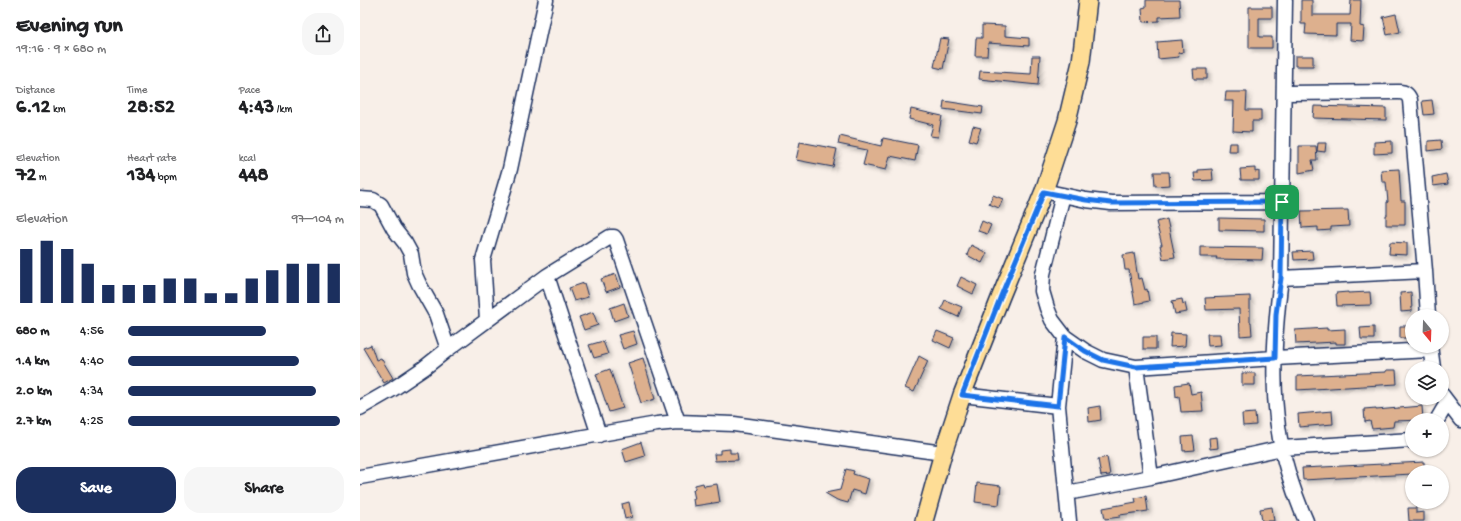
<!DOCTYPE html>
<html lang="en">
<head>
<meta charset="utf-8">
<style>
  :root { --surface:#fff; --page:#f6f6f6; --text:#202124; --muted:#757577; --accent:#1b2f5e }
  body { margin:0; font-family:"Gochi Hand",sans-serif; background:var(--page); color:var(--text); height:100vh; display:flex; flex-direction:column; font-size:15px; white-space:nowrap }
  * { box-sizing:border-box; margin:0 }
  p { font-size:13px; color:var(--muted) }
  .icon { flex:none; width:22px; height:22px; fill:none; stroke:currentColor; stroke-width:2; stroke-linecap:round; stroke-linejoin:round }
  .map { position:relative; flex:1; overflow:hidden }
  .side { display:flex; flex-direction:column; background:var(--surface); width:360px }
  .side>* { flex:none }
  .needle { width:26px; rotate:161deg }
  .tools { position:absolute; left:1045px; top:309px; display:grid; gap:8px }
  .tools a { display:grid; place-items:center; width:44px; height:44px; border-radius:50%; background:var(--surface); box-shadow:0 1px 3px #0004; font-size:20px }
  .pin { position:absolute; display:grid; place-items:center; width:34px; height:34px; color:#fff; margin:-17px; border-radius:8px; box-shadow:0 2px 6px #0006 }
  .round { display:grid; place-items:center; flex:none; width:42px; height:42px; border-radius:16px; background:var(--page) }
  .overview { display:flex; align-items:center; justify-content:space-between; height:68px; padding:0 16px }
  h1 { font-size:22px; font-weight:700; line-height:30px }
  .metrics { display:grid; grid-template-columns:repeat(3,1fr); gap:6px; height:68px; padding:4px 16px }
  .metrics div { display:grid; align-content:center }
  .metrics b { font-size:20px; font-weight:700 }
  .metrics small { font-size:11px; font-weight:400 }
  .metrics p { font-size:11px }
  .chart { height:112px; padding:8px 16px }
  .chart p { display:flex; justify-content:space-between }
  .chart svg { width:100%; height:72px; margin-top:4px; stroke:var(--accent); stroke-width:6 }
  .cta { display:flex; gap:8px; margin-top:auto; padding:8px 16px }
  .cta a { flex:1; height:46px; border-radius:16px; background:var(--accent); color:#fff; font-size:16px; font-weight:700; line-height:46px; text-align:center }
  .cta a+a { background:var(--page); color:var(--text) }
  ul { padding:0 16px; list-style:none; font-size:13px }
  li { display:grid; grid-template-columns:64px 48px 1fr; align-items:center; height:30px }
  li i { height:10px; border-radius:5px; background:var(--accent) }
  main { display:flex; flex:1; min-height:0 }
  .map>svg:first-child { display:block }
  .building { fill:#ddb08e; stroke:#1b2f5e; filter:url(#shadow) }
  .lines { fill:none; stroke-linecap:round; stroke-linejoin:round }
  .minor-casing { stroke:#1b2f5e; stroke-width:17 }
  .major-casing { stroke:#1b2f5e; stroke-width:20 }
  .minor { stroke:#fff; stroke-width:14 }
  .major { stroke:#fedd96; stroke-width:17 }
  .route-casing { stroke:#fff; stroke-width:8 }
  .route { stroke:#1a73e8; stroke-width:5 }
</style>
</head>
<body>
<main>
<section class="side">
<div class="overview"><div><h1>Evening run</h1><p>19:16 · 9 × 680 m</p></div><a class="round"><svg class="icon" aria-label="share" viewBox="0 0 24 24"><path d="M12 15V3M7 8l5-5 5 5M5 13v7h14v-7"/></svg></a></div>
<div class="metrics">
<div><p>Distance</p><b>6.12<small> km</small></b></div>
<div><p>Time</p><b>28:52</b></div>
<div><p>Pace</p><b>4:43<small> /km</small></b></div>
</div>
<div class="metrics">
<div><p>Elevation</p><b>72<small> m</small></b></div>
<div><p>Heart rate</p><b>134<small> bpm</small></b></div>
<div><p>kcal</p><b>448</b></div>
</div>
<div class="chart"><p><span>Elevation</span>97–104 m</p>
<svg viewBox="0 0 160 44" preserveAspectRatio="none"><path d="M5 44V11M15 44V6M25 44V11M35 44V20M45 44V33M55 44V33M65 44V33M75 44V29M85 44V29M95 44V38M105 44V38M115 44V29M125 44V24M135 44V20M145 44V20M155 44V20"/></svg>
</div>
<ul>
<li><b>680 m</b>4:56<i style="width:64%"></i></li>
<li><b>1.4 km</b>4:40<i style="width:79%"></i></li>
<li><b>2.0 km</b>4:34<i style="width:87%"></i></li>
<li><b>2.7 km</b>4:25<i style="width:98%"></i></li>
</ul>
<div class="cta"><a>Save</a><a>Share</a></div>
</section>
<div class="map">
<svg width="1101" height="521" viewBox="0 0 1101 521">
  <defs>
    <filter id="shadow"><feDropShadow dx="2.5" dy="2.5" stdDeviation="2" flood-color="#0004"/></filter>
  </defs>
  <rect width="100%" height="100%" fill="#f8efe8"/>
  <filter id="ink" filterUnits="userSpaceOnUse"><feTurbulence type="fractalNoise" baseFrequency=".025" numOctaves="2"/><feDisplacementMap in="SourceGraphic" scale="8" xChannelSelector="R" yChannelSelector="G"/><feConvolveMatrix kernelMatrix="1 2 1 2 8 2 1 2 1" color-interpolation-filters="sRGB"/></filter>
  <g filter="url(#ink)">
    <path class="building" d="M 786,0 L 819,0 L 820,16 L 799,17 L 799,21 L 783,22 L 782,8 L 786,7 Z
      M 941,0 L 952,0 L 952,15 L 990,15 L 991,0 L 1001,0 L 1000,26 L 1004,27 L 1003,41 L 990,40 L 991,24 L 976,24 L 976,35 L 945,34 L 946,24 L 941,24 Z
      M 889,7 L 912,7 L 912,18 L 899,18 L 899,37 L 912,37 L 912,48 L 889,48 Z
      M 1036,14 L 1040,32 L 1027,35 L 1023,17 Z
      M 622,25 L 645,26 L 645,36 L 669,38 L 669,46 L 628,43 L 627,56 L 615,56 L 616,38 L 622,38 Z
      M 580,38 L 589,39 L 583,69 L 574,67 Z
      M 822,40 L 823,52 L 818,53 L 819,57 L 798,59 L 797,42 Z
      M 672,56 L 680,56 L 678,85 L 619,79 L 620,71 L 671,74 Z
      M 935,56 L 953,56 L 953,66 L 935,66 Z
      M 833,69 L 847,69 L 847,79 L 834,79 Z
      M 866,92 L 887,92 L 886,110 L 901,110 L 901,121 L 892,121 L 892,132 L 873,131 L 874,101 L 865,101 Z
      M 1072,100 L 1074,114 L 1064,115 L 1062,101 Z
      M 584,101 L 623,107 L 622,114 L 583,109 Z
      M 954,106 L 1026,108 L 1026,120 L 953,118 Z
      M 551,109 L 582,116 L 578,137 L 570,136 L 573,125 L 549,119 Z
      M 613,126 L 621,128 L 616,142 L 609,140 Z
      M 480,136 L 521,146 L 523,138 L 558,145 L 555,161 L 530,156 L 526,170 L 503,165 L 507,150 L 478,144 Z
      M 1081,140 L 1082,149 L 1068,151 L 1068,141 Z
      M 1032,141 L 1032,153 L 1014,154 L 1014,142 Z
      M 440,142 L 477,149 L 473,167 L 436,160 Z
      M 869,143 L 877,143 L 877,151 L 868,151 Z
      M 958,143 L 966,143 L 965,152 L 957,151 Z
      M 939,146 L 956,146 L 957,160 L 952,160 L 954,170 L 939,173 Z
      M 895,168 L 895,172 L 899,171 L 899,180 L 881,180 L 880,169 Z
      M 852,169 L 853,180 L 835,181 L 834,173 L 838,173 L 838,170 Z
      M 1039,169 L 1041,201 L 1045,201 L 1045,225 L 1026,225 L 1026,215 L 1027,215 L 1027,202 L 1028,202 L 1026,182 L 1022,182 L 1021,170 Z
      M 794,172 L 809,172 L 810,185 L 795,186 Z
      M 1086,174 L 1088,184 L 1073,186 L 1072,177 Z
      M 633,195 L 643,199 L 639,208 L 629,204 Z
      M 988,210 L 989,226 L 971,227 L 971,230 L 958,231 L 958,227 L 942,228 L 941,211 Z
      M 859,218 L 904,219 L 904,231 L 859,230 Z
      M 807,219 L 815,257 L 803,259 L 800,245 L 802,245 L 796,222 Z
      M 622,221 L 631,225 L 627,234 L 618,231 Z
      M 1030,242 L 1047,243 L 1047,255 L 1029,254 Z
      M 611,245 L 627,253 L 622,263 L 607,255 Z
      M 840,247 L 903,248 L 902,260 L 856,259 L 857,257 L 840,257 Z
      M 952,251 L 953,259 L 934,260 L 933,252 Z
      M 774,253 L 778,279 L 782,278 L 785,290 L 787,289 L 789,301 L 775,304 L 769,270 L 765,270 L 763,255 Z
      M 256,274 L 260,287 L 246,292 L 241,279 Z
      M 601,277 L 617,285 L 613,294 L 597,286 Z
      M 224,283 L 228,297 L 214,301 L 209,288 Z
      M 988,292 L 988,293 L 1010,292 L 1011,305 L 977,306 L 976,293 Z
      M 1051,292 L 1052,311 L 1041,312 L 1040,293 Z
      M 890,296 L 890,322 L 891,322 L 892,335 L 880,336 L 879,309 L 846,310 L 845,298 Z
      M 822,299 L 823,304 L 825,303 L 827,312 L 815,314 L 812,301 Z
      M 585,300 L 602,307 L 598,317 L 581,309 Z
      M 264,303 L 268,316 L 254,321 L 250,308 Z
      M 233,312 L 238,325 L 224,330 L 219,317 Z
      M 1040,326 L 1052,326 L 1052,338 L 1040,338 Z
      M 1014,327 L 1014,339 L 1001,339 L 1000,328 Z
      M 967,328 L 967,330 L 985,329 L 985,344 L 976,344 L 976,342 L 936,344 L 935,330 Z
      M 273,331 L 277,344 L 263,349 L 258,335 Z
      M 577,331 L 594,338 L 590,348 L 573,340 Z
      M 811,333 L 826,334 L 825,346 L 810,347 Z
      M 847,334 L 860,334 L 861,345 L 848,346 Z
      M 783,337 L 796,337 L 796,349 L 783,349 Z
      M 243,341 L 248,354 L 234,358 L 229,345 Z
      M 11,345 L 16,360 L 21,358 L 33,378 L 24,383 L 3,348 Z
      M 559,356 L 568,361 L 554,392 L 545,388 Z
      M 283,358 L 295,399 L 281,403 L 268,363 Z
      M 250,369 L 263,408 L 249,412 L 236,374 Z
      M 1026,370 L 1036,370 L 1037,384 L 937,390 L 937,376 L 1026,372 Z
      M 882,373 L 895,373 L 895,385 L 882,385 Z
      M 829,383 L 831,394 L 841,392 L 843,411 L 821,412 L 819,396 L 816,397 L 815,385 Z
      M 740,406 L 741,420 L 729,422 L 728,408 Z
      M 1062,406 L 1063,420 L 1034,421 L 1033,427 L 1012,429 L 1010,421 L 1005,422 L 1004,409 L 1016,408 L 1016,410 Z
      M 972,411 L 973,424 L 939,427 L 938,414 Z
      M 895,413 L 896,425 L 883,426 L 882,414 Z
      M 833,436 L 835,450 L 823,451 L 822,437 Z
      M 857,437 L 858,448 L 850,449 L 849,438 Z
      M 281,442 L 285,456 L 266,462 L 262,449 Z
      M 370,449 L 370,453 L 377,453 L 378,460 L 355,461 L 354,454 L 360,454 L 360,450 Z
      M 747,457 L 750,475 L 741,476 L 738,459 Z
      M 1064,462 L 1064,472 L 1052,472 L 1052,474 L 943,480 L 942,468 Z
      M 486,469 L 494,471 L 493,474 L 509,479 L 505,494 L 492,490 L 488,503 L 477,500 L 465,493 L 480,490 Z
      M 343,483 L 344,486 L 357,484 L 360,502 L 334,506 L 333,499 L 335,499 L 333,490 L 335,488 L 335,485 Z
      M 617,483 L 641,486 L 639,505 L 615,502 Z
      M 786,496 L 788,511 L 760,515 L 760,517 L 745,519 L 743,508 L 776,502 L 775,498 Z
      M 269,502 L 272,517 L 265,519 L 262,504 Z
      M 912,507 L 914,521 L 902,521 L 900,509 Z
      M 1048,508 L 1056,508 L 1056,513 L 1064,512 L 1064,521 L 1049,521 Z"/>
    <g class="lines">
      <g class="minor-casing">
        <path id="minor" d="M 925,0 L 921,278 C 913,343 909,410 928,472 C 933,489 939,505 946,521
          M 693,193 L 726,200 L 751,203 L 922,202
          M 703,195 L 683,274 L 682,291 L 687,308 L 692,320 L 705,337 L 698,406 L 709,521
          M 0,199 L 13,200 L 21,205 L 34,229 L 45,243 L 51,254 L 54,273 L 59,284 L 76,314 L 88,349
          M 1065,271 L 1068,316
          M 187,276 L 239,435
          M 921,278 L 1065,271 L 1050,100 C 1048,94 1045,92 1039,92 L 924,93
          M 127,320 L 123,260 L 150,169 L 186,0
          M 705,337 L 725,351 L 743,360 L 776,367 L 915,358 L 1070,350
          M 1070,346 L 1073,368
          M 776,367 L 791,477
          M 602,395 L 698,406
          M 1082,395 L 1101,420
          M 0,408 L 33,389 L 64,368 L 88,349 L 187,276 L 250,237 L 254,237 L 256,240 L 318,422
          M 1077,420 L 1087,403
          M 0,477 L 297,424 L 318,422 L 374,424 L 583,453
          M 707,493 L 791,477 L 922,448 L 1052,440"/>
      </g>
      <g class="major-casing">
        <path id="major" d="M 564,521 L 583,453 L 602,395 L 641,296 L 684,191 L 707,121 L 721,62 L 728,0"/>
      </g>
      <use href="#minor" class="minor"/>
      <use href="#major" class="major"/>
    </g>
  </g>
  <g class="lines" filter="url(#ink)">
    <g class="route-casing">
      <path id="route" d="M 684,192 L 726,200 L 751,203 L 922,202 L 921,278 L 916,314 L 915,358 L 776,367 L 743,360 L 725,351 L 705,337 L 698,406 L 602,395 L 641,296 Z"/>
    </g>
    <use href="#route" class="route"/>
  </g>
</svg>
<div class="tools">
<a><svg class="needle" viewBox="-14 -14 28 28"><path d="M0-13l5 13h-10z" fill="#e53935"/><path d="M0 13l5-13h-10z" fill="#757577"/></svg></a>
<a><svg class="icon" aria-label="layers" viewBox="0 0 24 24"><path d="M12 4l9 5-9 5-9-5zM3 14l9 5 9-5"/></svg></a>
<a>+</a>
<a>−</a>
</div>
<div class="pin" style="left:922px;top:202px;background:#1e9e55"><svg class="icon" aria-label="arrive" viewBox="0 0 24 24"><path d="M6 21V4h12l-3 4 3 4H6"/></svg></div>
</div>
</main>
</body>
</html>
